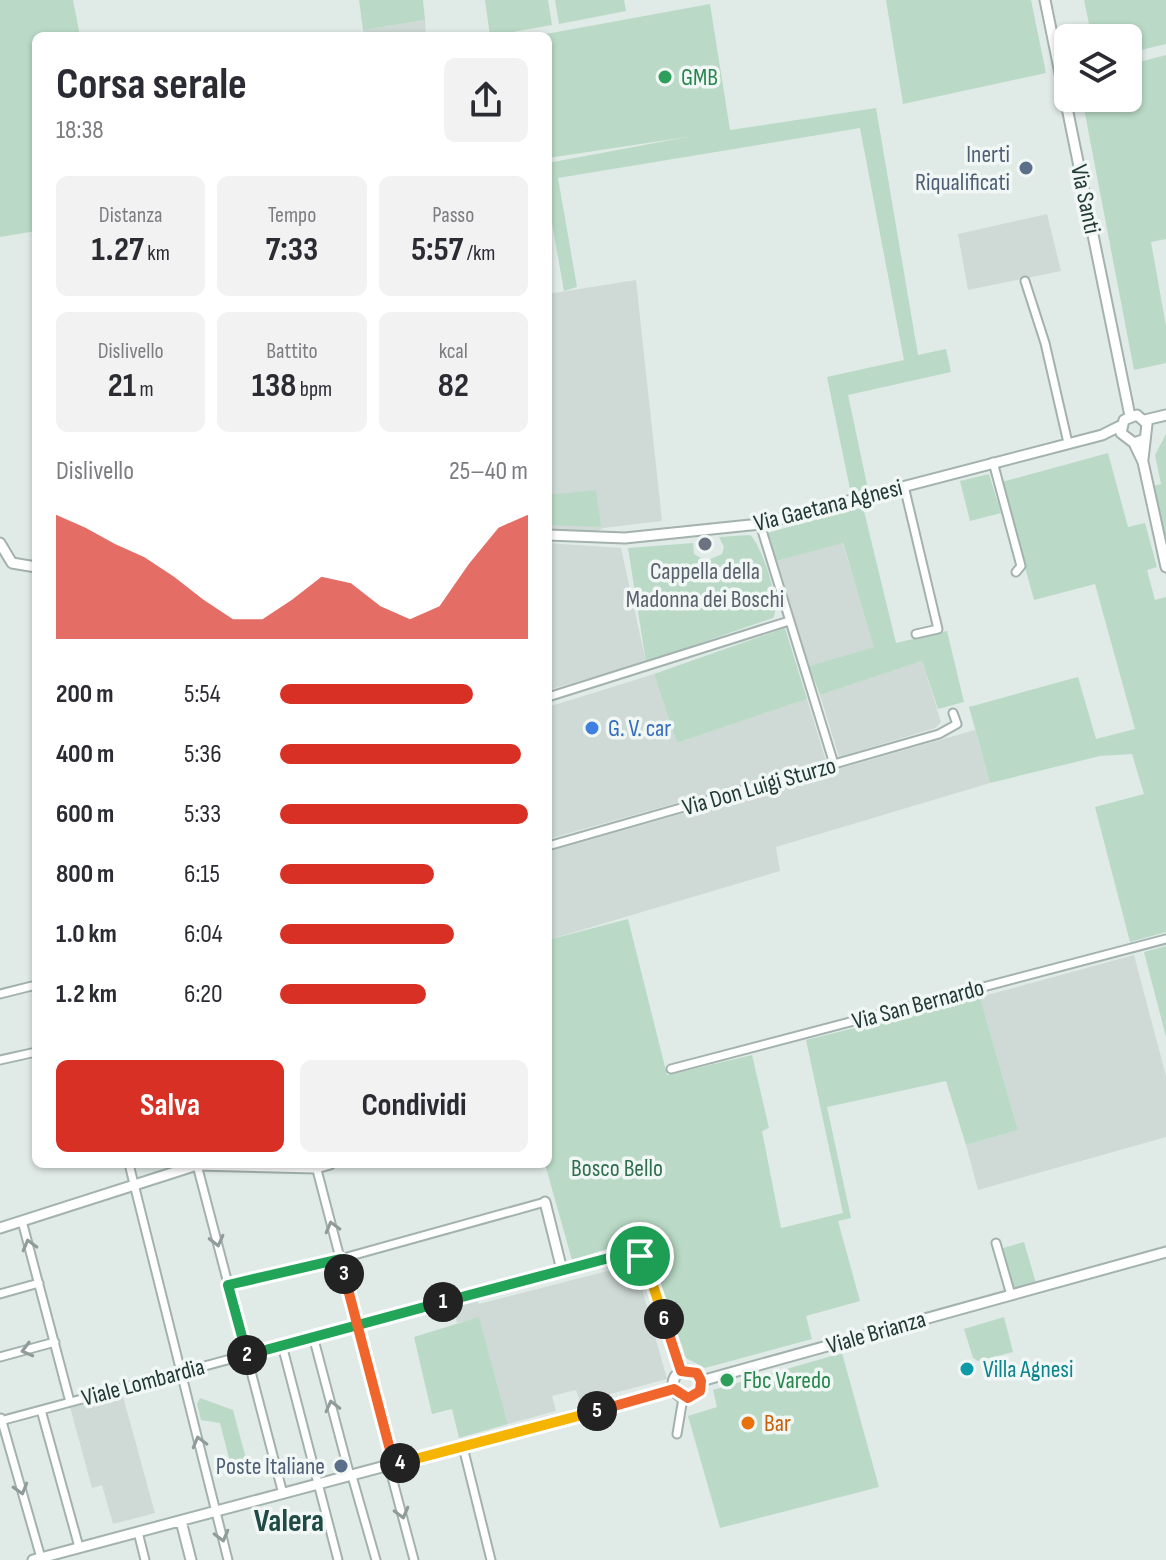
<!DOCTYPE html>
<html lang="it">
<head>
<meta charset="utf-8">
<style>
  :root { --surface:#fff; --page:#f2f2f3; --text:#2b2b33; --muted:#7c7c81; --accent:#d93025 }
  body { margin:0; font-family:"Sofia Sans Condensed",sans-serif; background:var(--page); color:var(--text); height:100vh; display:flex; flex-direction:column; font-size:30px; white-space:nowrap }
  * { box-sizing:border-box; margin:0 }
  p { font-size:26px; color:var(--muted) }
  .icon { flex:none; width:44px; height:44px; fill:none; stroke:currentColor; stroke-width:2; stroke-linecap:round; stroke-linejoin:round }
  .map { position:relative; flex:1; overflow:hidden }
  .side { position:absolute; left:32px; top:32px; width:520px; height:1136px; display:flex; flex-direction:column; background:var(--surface); border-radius:12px; box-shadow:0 2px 6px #0004 }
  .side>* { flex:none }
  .tools { position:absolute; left:1054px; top:24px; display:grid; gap:16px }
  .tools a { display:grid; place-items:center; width:88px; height:88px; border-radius:12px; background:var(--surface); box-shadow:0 2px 6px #0004; font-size:40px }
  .pin { position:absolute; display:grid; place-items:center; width:68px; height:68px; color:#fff; margin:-34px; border:4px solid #fff; border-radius:50%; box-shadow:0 2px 8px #0007 }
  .km { position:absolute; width:40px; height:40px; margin:-20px; border-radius:50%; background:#222; color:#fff; font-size:22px; line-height:40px; text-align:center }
  .round { display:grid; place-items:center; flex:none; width:84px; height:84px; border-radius:12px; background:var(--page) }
  .headline { display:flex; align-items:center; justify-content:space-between; height:136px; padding:0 24px }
  h1 { font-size:44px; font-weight:700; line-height:60px }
  .metrics { display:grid; grid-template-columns:repeat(3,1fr); gap:12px; height:136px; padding:8px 24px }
  .metrics div { display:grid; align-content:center; border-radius:12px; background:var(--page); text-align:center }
  .metrics b { font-size:34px; font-weight:700 }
  .metrics small { font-size:22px; font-weight:400 }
  .metrics p { font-size:22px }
  .chart { height:224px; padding:16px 24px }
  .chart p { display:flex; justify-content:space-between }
  .chart svg { width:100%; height:144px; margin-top:8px; fill:var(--accent); opacity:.7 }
  .action { display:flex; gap:16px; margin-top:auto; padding:16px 24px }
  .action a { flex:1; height:92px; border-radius:12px; background:var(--accent); color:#fff; font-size:32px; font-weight:700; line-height:92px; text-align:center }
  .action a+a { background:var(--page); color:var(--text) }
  ul { padding:0 24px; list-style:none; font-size:26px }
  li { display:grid; grid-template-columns:128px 96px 1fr; align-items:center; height:60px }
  li i { height:20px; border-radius:10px; background:var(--accent) }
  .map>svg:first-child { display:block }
  .built { fill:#cfdad6 }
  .green { fill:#badac7 }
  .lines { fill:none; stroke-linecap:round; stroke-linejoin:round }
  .minor-casing { stroke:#a3b2ae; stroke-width:11 }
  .tertiary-casing { stroke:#a3b2ae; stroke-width:13 }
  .minor { stroke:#fff; stroke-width:7 }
  .tertiary { stroke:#fff; stroke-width:9 }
  .oneway { stroke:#909c9a }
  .split-1-casing { stroke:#fff; stroke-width:16 }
  .split-2-casing { stroke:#fff; stroke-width:16 }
  .split-3-casing { stroke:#fff; stroke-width:16 }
  .split-4-casing { stroke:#fff; stroke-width:16 }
  .split-5-casing { stroke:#fff; stroke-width:16 }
  .split-6-casing { stroke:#fff; stroke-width:16 }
  .split-7-casing { stroke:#fff; stroke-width:16 }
  .split-1 { stroke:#22a559; stroke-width:10 }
  .split-2 { stroke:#22a559; stroke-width:10 }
  .split-3 { stroke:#22a559; stroke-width:10 }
  .split-4 { stroke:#f0652b; stroke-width:10 }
  .split-5 { stroke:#f5b400; stroke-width:10 }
  .split-6 { stroke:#f0652b; stroke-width:10 }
  .split-7 { stroke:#f5b400; stroke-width:10 }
  .leisure-dot { fill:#2e9e5b; stroke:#f1f7f5; stroke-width:3 }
  .service-dot { fill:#5c6f8a; stroke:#f1f7f5; stroke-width:3 }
  .worship-dot { fill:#6b7280; stroke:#f1f7f5; stroke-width:3 }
  .shop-dot { fill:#3f7fe0; stroke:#f1f7f5; stroke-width:3 }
  .culture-dot { fill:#0f9aa8; stroke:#f1f7f5; stroke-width:3 }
  .food-dot { fill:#e8710a; stroke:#f1f7f5; stroke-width:3 }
  .labels { text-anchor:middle; stroke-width:7; stroke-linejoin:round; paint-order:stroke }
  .leisure-label { font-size:24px; fill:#27864d; stroke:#f1f7f5; text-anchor:start }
  .service-label { font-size:24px; fill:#4e5e75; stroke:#f1f7f5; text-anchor:end }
  .street-label { font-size:24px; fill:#223a36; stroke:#f1f7f5 }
  .worship-label { font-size:24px; fill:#5b616d; stroke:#f1f7f5 }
  .shop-label { font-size:24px; fill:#366cbe; stroke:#f1f7f5; text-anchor:start }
  .park-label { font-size:24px; fill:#2f6e4e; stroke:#f1f7f5 }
  .culture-label { font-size:24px; fill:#0d838f; stroke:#f1f7f5; text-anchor:start }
  .food-label { font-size:24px; fill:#c56008; stroke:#f1f7f5; text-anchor:start }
  .district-label { font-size:32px; font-weight:bold; fill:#1f4a45; stroke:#f1f7f5 }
</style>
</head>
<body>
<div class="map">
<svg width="1166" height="1560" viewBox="0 0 1166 1560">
  <rect width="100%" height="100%" fill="#e0eae7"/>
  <path class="built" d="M 425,20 L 426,36 L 365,36 L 363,30 Z
    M 1047,214 L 1061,271 L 968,290 L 958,234 Z
    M 636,280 L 662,521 L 603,528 L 594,533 L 548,530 L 548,294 Z
    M 842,542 L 875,647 L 809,666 L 776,561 Z
    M 548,543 L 621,548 L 646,662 L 548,690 Z
    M 922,661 L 941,722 L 935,728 L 839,757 L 820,695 Z
    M 654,674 L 677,743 L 807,699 L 826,761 L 548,839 L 548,707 Z
    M 975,730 L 990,783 L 776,847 L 780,871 L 548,940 L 548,852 Z
    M 1134,955 L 1166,1076 L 1166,1137 L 978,1190 L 966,1145 L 1018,1130 L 980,997 Z
    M 635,1264 L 667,1379 L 580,1402 L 576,1390 L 552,1396 L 556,1411 L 508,1424 L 479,1318 L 457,1323 L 453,1307 L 477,1300 L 479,1304 Z
    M 122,1393 L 155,1513 L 113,1524 L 102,1485 L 92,1488 L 70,1407 Z"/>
  <path class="green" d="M 0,0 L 73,0 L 80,36 L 36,36 L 36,231 L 0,237 Z
    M 359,0 L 423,0 L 425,20 L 363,30 Z
    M 485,0 L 548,0 L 552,25 L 490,36 Z
    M 555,0 L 624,0 L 626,11 L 559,24 Z
    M 886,0 L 1031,0 L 1046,73 L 903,104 Z
    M 1084,0 L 1166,0 L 1166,44 L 1128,53 L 1128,38 L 1092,38 Z
    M 710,4 L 730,130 L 876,108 L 918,355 L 946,349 L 951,372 L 848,395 L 868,489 L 851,494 L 827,377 L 904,360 L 860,128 L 558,178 L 577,287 L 564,291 L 548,201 L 548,163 L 687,137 L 548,158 L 548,36 L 535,36 Z
    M 1166,55 L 1166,239 L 1151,242 L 1166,326 L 1166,363 L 1134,370 L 1082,98 L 1128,98 L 1128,65 Z
    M 1166,434 L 1166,538 L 1153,486 L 1161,484 L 1155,455 Z
    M 1108,453 L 1128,527 L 1145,523 L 1157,567 L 1147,570 L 1155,600 L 1166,597 L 1166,932 L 1130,942 L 1095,807 L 1144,794 L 1132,754 L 1100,756 L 990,783 L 969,707 L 1078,677 L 1096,739 L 1135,729 L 1095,584 L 1034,600 L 1002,482 Z
    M 989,474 L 1001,513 L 970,521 L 960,481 Z
    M 596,490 L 601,527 L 548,525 L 548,495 Z
    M 863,507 L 896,643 L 947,631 L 964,702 L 938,709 L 922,661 L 820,695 L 809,666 L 874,647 L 843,543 L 776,561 L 767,533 Z
    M 750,535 C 762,545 782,606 773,618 L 646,662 L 628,548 L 693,543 L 694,554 L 706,561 L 722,554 L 724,547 L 719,537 Z
    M 785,628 L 807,699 L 677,743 L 654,674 Z
    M 628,919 L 667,1075 L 752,1055 L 769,1128 L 762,1131 L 781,1228 L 843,1213 L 806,1040 L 980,997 L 1018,1130 L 966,1145 L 946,1081 L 827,1107 L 851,1218 L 838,1221 L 860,1301 L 806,1316 L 812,1339 L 705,1368 L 686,1358 L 651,1253 C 629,1236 597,1253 572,1260 L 545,1164 L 548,1164 L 548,940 Z
    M 1166,946 L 1166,1037 L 1144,952 Z
    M 1024,1242 L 1036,1283 L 1012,1290 L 1000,1249 Z
    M 479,1317 L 508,1424 L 459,1438 L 452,1409 L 432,1414 L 414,1337 Z
    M 1004,1317 L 1013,1352 L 978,1361 L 973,1358 L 964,1329 Z
    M 842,1353 L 879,1487 L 720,1528 L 688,1416 L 717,1407 L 713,1390 Z
    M 200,1398 L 233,1410 L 249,1470 L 233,1474 L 220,1423 L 201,1420 L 197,1404 Z"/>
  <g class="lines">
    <g class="minor-casing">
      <path id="minor" d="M 1025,281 L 1045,343 L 1068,443
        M 993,462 L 1021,566 L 1016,572
        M 904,486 L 938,629 L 916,634
        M 760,524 L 834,764
        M 548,697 L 789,621
        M 548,846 L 939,734 L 957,724 L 953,713
        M 0,994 L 36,985
        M 0,1060 L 36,1052
        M 671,1069 L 1166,939
        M 129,1164 L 228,1560
        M 197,1165 L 283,1494
        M 316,1166 L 394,1465
        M 22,1221 L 70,1402
        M 996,1243 L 1011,1295
        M 228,1285 L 340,1259 L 545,1202
        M 0,1294 L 39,1283
        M 313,1336 L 350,1476
        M 282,1345 L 338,1560
        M 0,1357 L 55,1342
        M 41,1410 L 79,1547
        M 1,1418 L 41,1558
        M 0,1421 L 562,1270
        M 677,1434 L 683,1398
        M 463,1447 L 491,1560
        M 389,1466 L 414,1560
        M 352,1476 L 376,1560
        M 138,1532 L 145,1560"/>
    </g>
    <g class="tertiary-casing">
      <path id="tertiary" d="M 1045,0 L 1130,416
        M 1145,420 L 1166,415
        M 1134,443 L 1143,462 L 1166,567
        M 1143,459 L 1147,424 L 1137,415 L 1124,420 L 1121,433 L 1134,443 L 1145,439
        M 548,535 L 625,538 L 760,524 L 1102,435 L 1120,426
        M 0,543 L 12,563 L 36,567
        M 545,1202 L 562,1270 L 629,1253 L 645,1261 L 681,1371
        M 0,1228 L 197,1165 L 316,1168 L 330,1164
        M673 1384a14 14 0 1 1 28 0a14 14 0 1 1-28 0Z
        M 701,1381 L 1166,1252
        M 181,1521 L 191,1560
        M 33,1560 L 674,1389"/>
    </g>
    <use href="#minor" class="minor"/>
    <use href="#tertiary" class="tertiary"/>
  </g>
  <defs><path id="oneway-chevron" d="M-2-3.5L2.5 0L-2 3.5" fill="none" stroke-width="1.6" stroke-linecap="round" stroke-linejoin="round" transform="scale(2)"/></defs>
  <g class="oneway">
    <use href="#oneway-chevron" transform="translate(332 1227) rotate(-105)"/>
    <use href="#oneway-chevron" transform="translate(217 1241) rotate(76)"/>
    <use href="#oneway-chevron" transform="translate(29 1245) rotate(-105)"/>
    <use href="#oneway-chevron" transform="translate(27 1350) rotate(165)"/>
    <use href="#oneway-chevron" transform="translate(332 1406) rotate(-104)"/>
    <use href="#oneway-chevron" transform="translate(199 1442) rotate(-105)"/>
    <use href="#oneway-chevron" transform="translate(21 1489) rotate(74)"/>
    <use href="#oneway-chevron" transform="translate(402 1513) rotate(75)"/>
    <use href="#oneway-chevron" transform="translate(222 1536) rotate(75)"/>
  </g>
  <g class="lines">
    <g class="split-1-casing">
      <path id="split-1" d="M 443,1302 L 624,1254 L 640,1256"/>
    </g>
    <g class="split-2-casing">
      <path id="split-2" d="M 247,1355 L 443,1302"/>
    </g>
    <g class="split-3-casing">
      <path id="split-3" d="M 247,1355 L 228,1285 L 340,1259 L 344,1274"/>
    </g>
    <g class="split-4-casing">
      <path id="split-4" d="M 344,1274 L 394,1465 L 400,1463"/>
    </g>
    <g class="split-5-casing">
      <path id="split-5" d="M 400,1463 L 597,1411"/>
    </g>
    <g class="split-6-casing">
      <path id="split-6" d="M 597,1411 L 674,1389 L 688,1398 L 700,1391 L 701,1381 L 697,1373 L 681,1371 L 664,1319"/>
    </g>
    <g class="split-7-casing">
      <path id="split-7" d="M 640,1256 L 645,1261 L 664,1319"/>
    </g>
    <use href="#split-1" class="split-1"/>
    <use href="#split-2" class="split-2"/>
    <use href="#split-3" class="split-3"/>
    <use href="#split-4" class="split-4"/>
    <use href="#split-5" class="split-5"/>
    <use href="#split-6" class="split-6"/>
    <use href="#split-7" class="split-7"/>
  </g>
  <g class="leisure-dot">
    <circle cx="665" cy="77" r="8"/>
    <circle cx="727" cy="1380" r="8"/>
  </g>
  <g class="service-dot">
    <circle cx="1026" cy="168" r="8"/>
    <circle cx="341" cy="1466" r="8"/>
  </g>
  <circle class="worship-dot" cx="705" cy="544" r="8"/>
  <circle class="shop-dot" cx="592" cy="728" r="8"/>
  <circle class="culture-dot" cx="967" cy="1369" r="8"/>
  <circle class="food-dot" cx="748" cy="1423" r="8"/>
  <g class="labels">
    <g class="leisure-label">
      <text x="681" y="85">GMB</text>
      <text x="743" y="1388">Fbc Varedo</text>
    </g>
    <g class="service-label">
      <text x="1010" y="162">Inerti<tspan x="1010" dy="28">Riqualificati</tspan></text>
      <text x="325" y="1474">Poste Italiane</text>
    </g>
    <g class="street-label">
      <text transform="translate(1086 199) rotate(78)" y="8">Via Santi</text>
      <text transform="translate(828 505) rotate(-14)" y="8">Via Gaetana Agnesi</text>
      <text transform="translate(759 786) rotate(-16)" y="8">Via Don Luigi Sturzo</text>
      <text transform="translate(918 1004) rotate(-15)" y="8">Via San Bernardo</text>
      <text transform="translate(876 1332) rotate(-16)" y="8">Viale Brianza</text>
      <text transform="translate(143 1382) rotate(-15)" y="8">Viale Lombardia</text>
    </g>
    <g class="worship-label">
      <text x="705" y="579">Cappella della<tspan x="705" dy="28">Madonna dei Boschi</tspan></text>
    </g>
    <g class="shop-label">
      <text x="608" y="736">G. V. car</text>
    </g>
    <g class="park-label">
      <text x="617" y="1176">Bosco Bello</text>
    </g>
    <g class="culture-label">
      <text x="983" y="1377">Villa Agnesi</text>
    </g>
    <g class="food-label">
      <text x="764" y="1431">Bar</text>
    </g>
    <g class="district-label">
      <text x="289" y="1531">Valera</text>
    </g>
  </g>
</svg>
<div class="tools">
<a><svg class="icon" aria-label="layers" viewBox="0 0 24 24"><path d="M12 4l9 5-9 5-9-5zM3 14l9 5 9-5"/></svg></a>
</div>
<div class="pin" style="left:640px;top:1256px;background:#1e9e55"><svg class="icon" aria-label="arrive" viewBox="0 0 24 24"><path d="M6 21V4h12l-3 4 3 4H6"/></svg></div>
<b class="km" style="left:443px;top:1302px">1</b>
<b class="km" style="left:247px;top:1355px">2</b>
<b class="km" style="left:344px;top:1274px">3</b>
<b class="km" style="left:400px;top:1463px">4</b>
<b class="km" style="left:597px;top:1411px">5</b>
<b class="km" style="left:664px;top:1319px">6</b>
<section class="side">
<div class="headline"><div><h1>Corsa serale</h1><p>18:38</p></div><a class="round"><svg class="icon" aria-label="share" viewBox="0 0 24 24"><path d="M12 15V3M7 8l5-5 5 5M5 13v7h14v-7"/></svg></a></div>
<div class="metrics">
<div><p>Distanza</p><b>1.27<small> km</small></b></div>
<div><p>Tempo</p><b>7:33</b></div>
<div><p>Passo</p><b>5:57<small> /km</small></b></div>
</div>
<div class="metrics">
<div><p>Dislivello</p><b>21<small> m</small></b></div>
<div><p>Battito</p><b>138<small> bpm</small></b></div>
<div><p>kcal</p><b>82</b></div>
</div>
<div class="chart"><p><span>Dislivello</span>25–40 m</p>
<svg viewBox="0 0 160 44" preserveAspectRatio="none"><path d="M0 44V6L10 10L20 15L30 19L40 25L50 32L60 38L70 38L80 32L90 25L100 27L110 34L120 38L130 34L140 21L150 10L160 6V44z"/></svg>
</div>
<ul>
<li><b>200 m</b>5:54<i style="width:78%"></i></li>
<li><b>400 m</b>5:36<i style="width:97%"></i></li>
<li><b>600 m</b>5:33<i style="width:100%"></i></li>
<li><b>800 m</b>6:15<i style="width:62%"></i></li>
<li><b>1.0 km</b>6:04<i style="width:70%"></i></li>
<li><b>1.2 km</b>6:20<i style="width:59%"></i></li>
</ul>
<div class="action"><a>Salva</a><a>Condividi</a></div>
</section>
</div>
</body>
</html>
